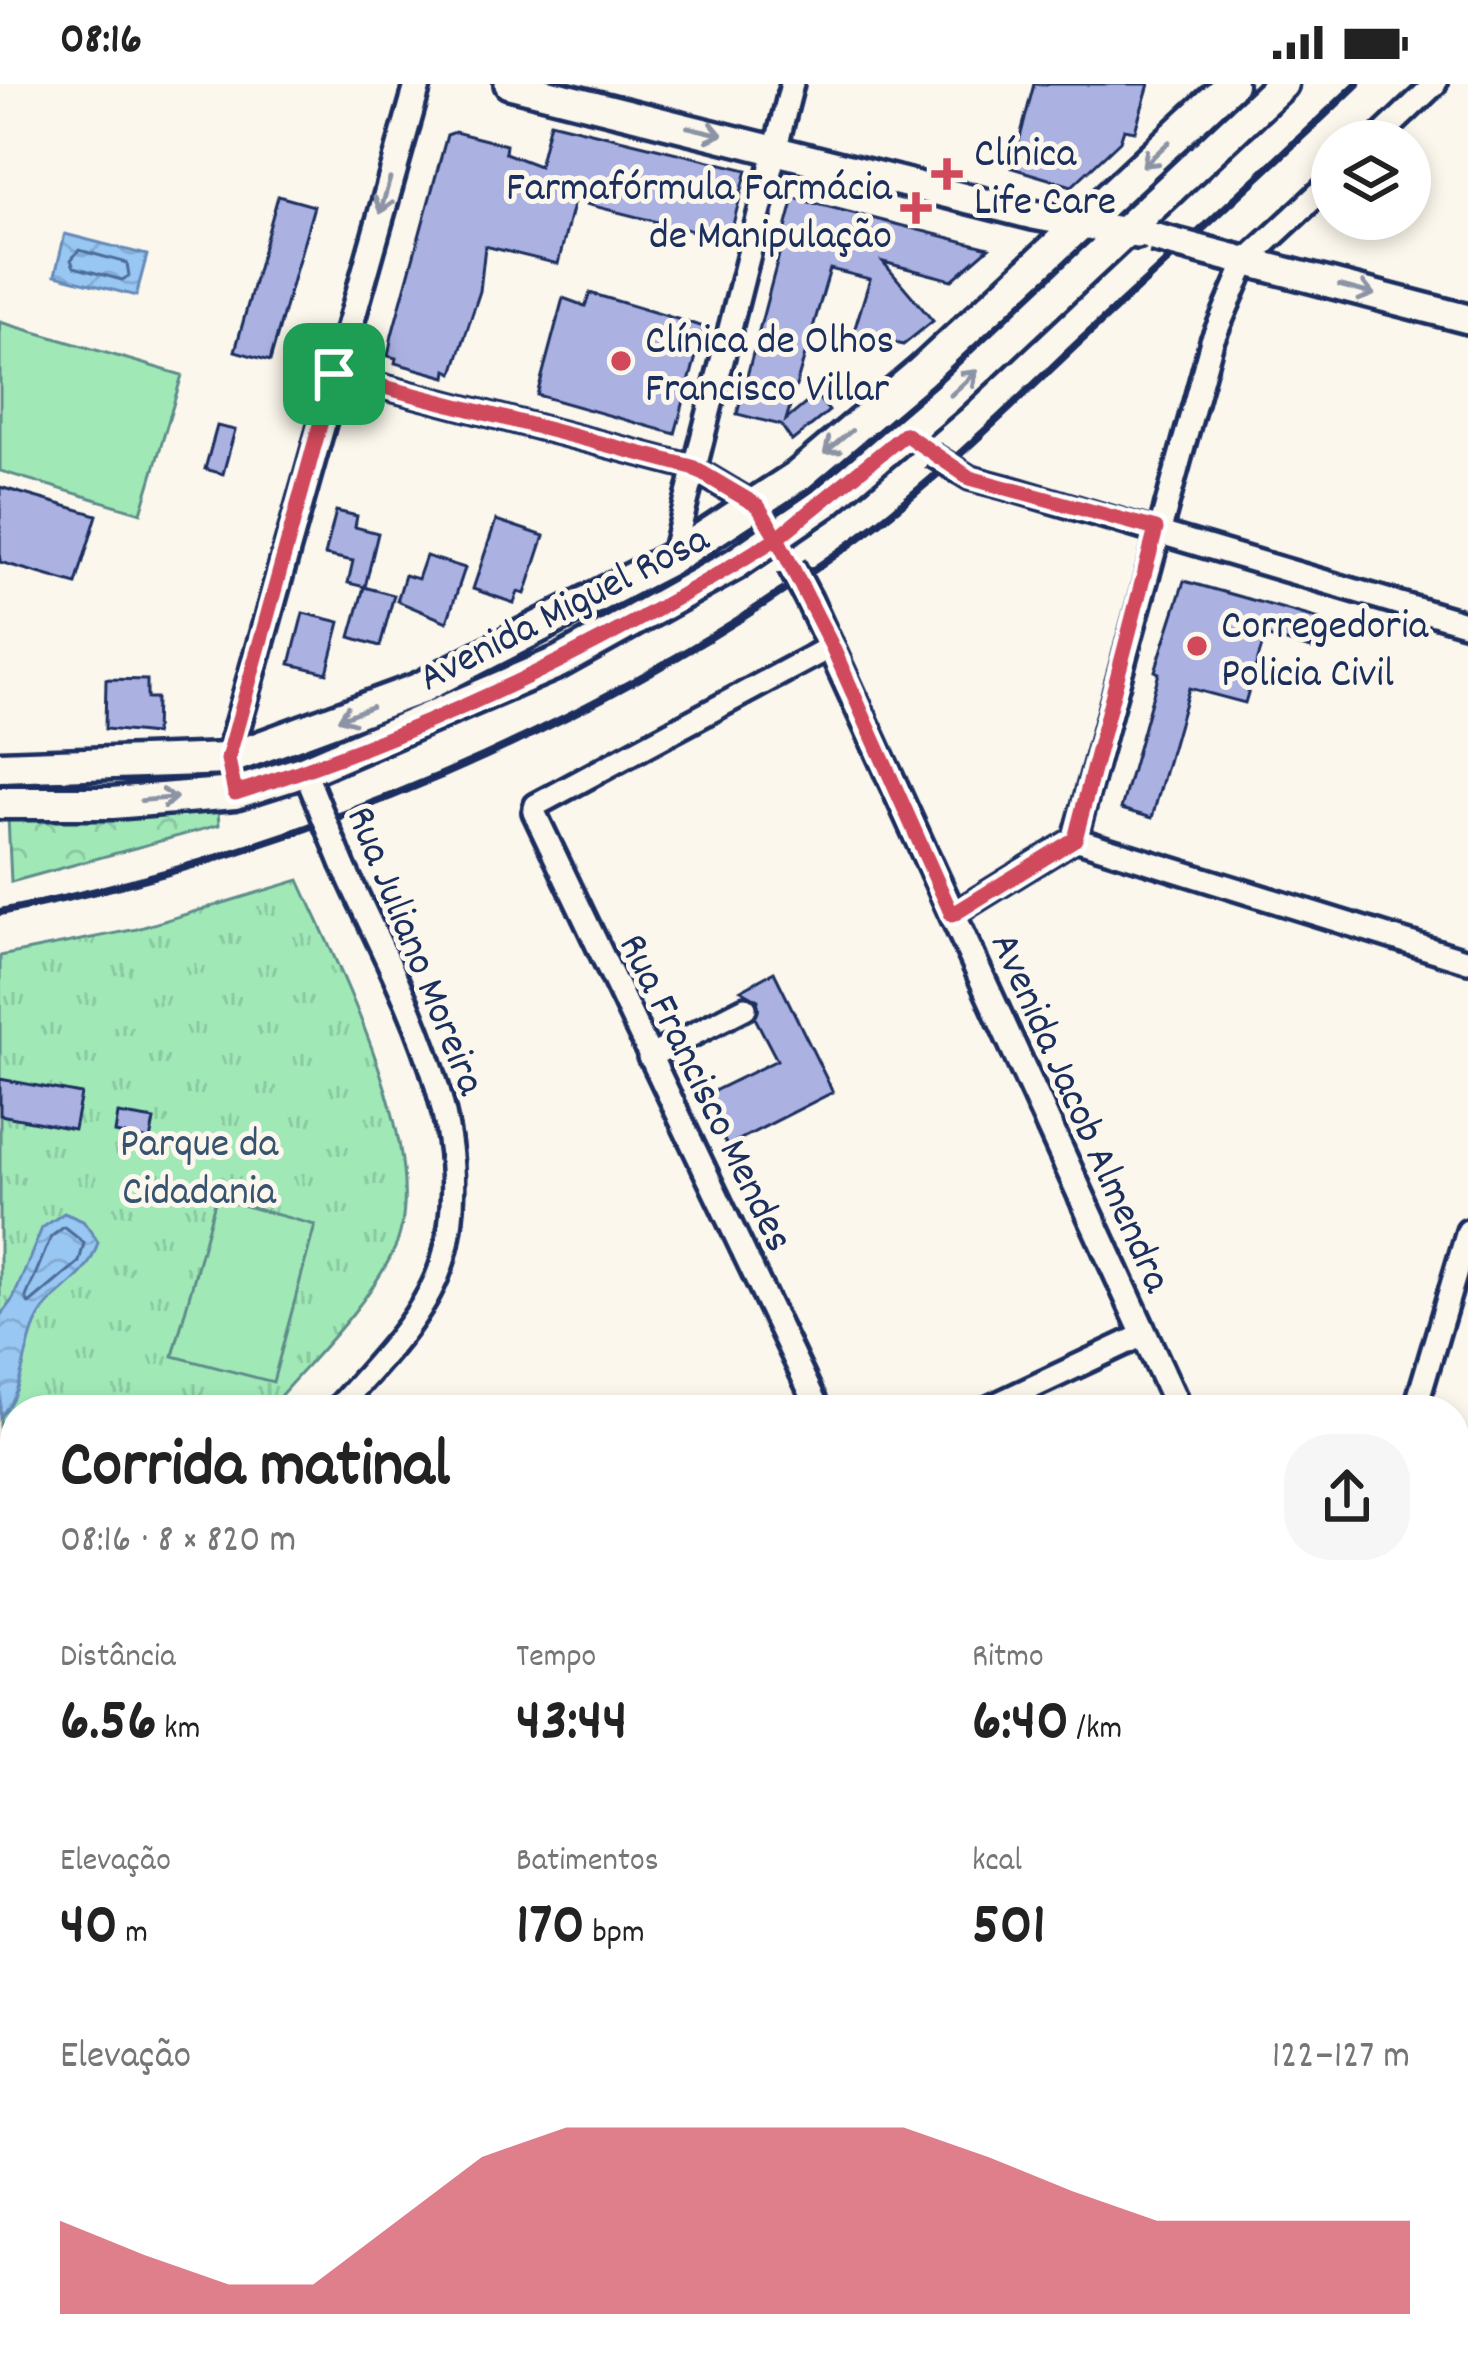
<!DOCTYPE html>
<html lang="pt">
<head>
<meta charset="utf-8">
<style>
  :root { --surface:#fff; --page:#f6f6f6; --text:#222; --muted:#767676; --accent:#d1495b }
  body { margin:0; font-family:Dekko,sans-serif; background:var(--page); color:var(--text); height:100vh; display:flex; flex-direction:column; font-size:45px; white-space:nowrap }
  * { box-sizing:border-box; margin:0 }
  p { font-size:39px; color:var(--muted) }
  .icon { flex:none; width:66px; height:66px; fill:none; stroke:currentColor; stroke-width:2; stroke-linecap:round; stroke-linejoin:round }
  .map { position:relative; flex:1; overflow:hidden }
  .panel { position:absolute; left:0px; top:1311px; width:1470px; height:975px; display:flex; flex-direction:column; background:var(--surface); border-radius:48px 48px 0 0; box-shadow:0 6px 18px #0003 }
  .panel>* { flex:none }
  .fabs { position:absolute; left:1311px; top:36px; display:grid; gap:24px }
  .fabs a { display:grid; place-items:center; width:120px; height:120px; border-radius:50%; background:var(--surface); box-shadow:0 6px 18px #0003; font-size:60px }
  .pin { position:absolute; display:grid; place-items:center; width:102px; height:102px; color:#fff; margin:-51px; border-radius:24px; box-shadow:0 6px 18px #0006 }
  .round { display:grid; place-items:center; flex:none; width:126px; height:126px; border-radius:48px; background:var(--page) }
  .summary { display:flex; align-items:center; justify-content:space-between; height:204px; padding:0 60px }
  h1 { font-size:66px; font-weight:700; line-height:90px }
  .figures { display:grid; grid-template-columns:repeat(3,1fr); gap:18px; height:204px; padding:12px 60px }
  .figures div { display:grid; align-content:center }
  .figures b { font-size:60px; font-weight:700 }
  .figures small { font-size:33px; font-weight:400 }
  .figures p { font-size:33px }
  .chart { height:336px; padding:24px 60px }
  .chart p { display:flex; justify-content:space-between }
  .chart svg { width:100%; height:216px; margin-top:12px; fill:var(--accent); opacity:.7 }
  .status { display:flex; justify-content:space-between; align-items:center; height:84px; padding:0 60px; background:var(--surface); direction:ltr }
  .status svg { height:33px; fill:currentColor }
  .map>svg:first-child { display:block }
  .forest { fill:url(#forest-crowns); stroke:#5e8c8a; stroke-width:3 }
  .park { fill:url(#park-tufts); stroke:#5e8c8a; stroke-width:3 }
  .pitch { fill:#a0e9b7; stroke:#5e8c8a; stroke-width:3 }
  .water { fill:url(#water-waves); stroke:#668ab7; stroke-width:3 }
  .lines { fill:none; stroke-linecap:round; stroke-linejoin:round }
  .shore { stroke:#4d6c9a; stroke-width:3 }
  .building { fill:#abb2e2; stroke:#1b2f5e; stroke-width:3 }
  .pedestrian-casing { stroke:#1b2f5e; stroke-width:24 }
  .minor-casing { stroke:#1b2f5e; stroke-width:30 }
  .tertiary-casing { stroke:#1b2f5e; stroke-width:33 }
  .secondary-casing { stroke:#1b2f5e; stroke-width:36 }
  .primary-casing { stroke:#1b2f5e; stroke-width:39 }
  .pedestrian { stroke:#fbf7ec; stroke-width:15 }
  .minor { stroke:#fbf7ec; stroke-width:21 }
  .tertiary { stroke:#fbf7ec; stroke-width:24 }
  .secondary { stroke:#fbf7ec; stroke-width:27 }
  .primary { stroke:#fbf7ec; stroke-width:30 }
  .rail { stroke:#1b2f5e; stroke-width:8 }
  .minor-bridge-casing { stroke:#1b2f5e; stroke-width:30; stroke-linecap:butt }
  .tertiary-bridge-casing { stroke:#1b2f5e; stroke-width:33; stroke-linecap:butt }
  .secondary-bridge-casing { stroke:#1b2f5e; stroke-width:36; stroke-linecap:butt }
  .minor-bridge { stroke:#fbf7ec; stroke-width:21 }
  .tertiary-bridge { stroke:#fbf7ec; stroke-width:24 }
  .secondary-bridge { stroke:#fbf7ec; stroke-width:27 }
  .oneway { stroke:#8b93a5 }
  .route-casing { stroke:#fff; stroke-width:24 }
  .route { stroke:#d1495b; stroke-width:15 }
  .poi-dot { fill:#d1495b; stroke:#fbf7ec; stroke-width:4.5 }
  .labels { text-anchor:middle; stroke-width:10; stroke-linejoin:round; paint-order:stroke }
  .poi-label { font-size:42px; fill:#1b2f5e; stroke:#fbf7ec; text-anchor:start }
  .street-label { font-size:42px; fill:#1b2f5e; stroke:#fbf7ec }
  .park-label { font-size:42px; fill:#365470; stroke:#fbf7ec }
</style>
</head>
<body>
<div class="status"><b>08:16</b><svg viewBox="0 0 49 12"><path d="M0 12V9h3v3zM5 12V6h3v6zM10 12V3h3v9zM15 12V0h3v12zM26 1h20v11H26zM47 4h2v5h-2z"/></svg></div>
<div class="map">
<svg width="1468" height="2285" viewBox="0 0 1468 2285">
  <defs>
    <pattern id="forest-crowns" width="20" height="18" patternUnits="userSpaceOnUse" patternTransform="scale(3)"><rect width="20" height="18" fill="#a0e9b7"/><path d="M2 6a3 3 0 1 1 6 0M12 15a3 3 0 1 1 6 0" fill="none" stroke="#89c8a0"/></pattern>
    <pattern id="park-tufts" width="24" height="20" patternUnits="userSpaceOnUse" patternTransform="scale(3)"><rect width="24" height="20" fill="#a0e9b7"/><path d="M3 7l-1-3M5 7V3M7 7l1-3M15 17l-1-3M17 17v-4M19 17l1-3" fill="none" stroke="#89c8a0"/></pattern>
    <pattern id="water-waves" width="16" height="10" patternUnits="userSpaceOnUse" patternTransform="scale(3)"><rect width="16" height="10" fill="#98c7f3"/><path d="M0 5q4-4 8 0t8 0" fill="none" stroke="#82abd3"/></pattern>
  </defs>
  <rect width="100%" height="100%" fill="#fbf7ec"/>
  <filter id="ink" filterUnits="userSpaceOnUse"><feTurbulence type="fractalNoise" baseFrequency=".00833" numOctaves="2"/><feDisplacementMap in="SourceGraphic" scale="24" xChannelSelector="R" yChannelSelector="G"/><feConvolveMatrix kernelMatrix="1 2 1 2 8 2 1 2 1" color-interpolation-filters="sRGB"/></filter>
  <g filter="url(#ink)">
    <path class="forest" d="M 218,728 L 219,741 L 11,798 L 8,733 Z"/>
    <path class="park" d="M 299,796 C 338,883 438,1076 393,1168 C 364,1227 310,1276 268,1326 L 15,1326 L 15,1500 L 0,1497 L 0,872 L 137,845 Z"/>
    <path class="pitch" d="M 0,238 L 182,291 L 141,429 L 0,387 Z
      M 216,1114 L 315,1141 L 273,1298 L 173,1272 Z"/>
    <path class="water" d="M 65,150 L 147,171 L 136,212 L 55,191 Z
      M 64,1129 L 83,1137 L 98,1158 C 86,1203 47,1205 33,1246 C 22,1277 23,1307 0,1333 L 0,1232 L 13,1215 L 42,1144 Z"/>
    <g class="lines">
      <path class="shore" d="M 79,166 L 127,179 L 129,192 L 122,196 L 74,183 L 71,176 Z
        M 64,1143 L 84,1159 L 79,1178 L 29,1220 L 26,1213 L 51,1153 Z"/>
    </g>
    <path class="building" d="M 1034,0 L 1149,0 L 1135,47 L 1124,45 L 1120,57 L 1072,102 L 1012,84 Z
      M 550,38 L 747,86 L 729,156 L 574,117 L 558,180 L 485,162 L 480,207 L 453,289 L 447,286 L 446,293 L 395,279 L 396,274 L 388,272 L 392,251 L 447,51 L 455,48 L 506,61 L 505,69 L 539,82 Z
      M 278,112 L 314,122 L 270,277 L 235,267 Z
      M 794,114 L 989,164 L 952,196 L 883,178 L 933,237 L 903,261 L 854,247 L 870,195 L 830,185 L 786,336 L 816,311 L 829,327 L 792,357 L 781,341 L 737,330 Z
      M 590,209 L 704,243 L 675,350 L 537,311 L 563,214 L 585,222 Z
      M 217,342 L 235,346 L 223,390 L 205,385 Z
      M 0,403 L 97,431 L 76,500 L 0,478 Z
      M 336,427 L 357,432 L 355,443 L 378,449 L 365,503 L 348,499 L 353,477 L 325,471 Z
      M 496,436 L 544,452 L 525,510 L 518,508 L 514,519 L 473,505 Z
      M 426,472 L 465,484 L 447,538 L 397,517 L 405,491 L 418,495 Z
      M 1184,497 L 1320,535 L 1311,565 L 1265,552 L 1245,619 L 1189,604 L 1152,734 L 1121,725 L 1159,589 L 1155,587 Z
      M 364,503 L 394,511 L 380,562 L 350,553 Z
      M 303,529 L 340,538 L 327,589 L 290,580 Z
      M 106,595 L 147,596 L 147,614 L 156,614 L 155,650 L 105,645 Z
      M 774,888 L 833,1008 L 727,1062 L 702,1013 L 777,976 L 755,934 L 758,916 L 741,906 Z
      M 0,995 L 81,1010 L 74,1045 L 0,1031 Z
      M 118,1030 L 154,1036 L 150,1056 L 115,1049 Z"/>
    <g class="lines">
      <g class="pedestrian-casing">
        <path id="pedestrian" d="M 0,1394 L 15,1405
          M 0,1408 L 15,1418"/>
      </g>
      <g class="minor-casing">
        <path id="minor" d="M 1375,57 L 1435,0
          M 334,290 L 691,383 L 758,423
          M 1008,404 L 1468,540
          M 672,474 L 792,0
          M 1075,755 L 1212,257 L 1247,176 L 1332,97
          M 952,831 L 1075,755 L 1468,877
          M 649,973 L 745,924
          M 336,1326 C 374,1282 426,1233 443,1176 C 482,1040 396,900 343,781
          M 819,1326 L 534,728 L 536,721 L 832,562
          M 984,1326 L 1143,1251
          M 1415,1326 L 1468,1147
          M 0,1515 L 15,1519
          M 1455,1707 L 1468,1702
          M 0,1772 L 15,1773
          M 1455,2243 L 1468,2237
          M 988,2271 L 994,2285
          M 1271,2271 L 1278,2285
          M 1372,2285 L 1400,2271"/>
      </g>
      <g class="tertiary-casing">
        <path id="tertiary" d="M 809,516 L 1179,1326
          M 235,709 L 228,675 L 418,0
          M 1455,1887 L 1468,1913
          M 0,2231 L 15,2235
          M 227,2271 L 369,2280 L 479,2271
          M 109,2285 L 112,2271"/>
      </g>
      <g class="secondary-casing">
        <path id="secondary" d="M 509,0 L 1033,131 L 1137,150
          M 1233,174 L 1468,235"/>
      </g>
      <g class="primary-casing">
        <path id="primary" d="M 0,683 L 228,675 L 418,605 L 672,474 L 799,391 L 921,288 L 1231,0
          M 0,719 L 112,719 L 235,709 L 305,687 L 559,578 L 735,480 L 824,419 L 948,313 L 1282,0"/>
      </g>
      <use href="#pedestrian" class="pedestrian"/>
      <use href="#minor" class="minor"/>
      <use href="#tertiary" class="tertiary"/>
      <use href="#secondary" class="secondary"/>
      <use href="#primary" class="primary"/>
      <path class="rail" d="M 0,828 C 296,771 600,641 845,464 C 928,404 1003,330 1077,260 C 1171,174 1265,88 1357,0"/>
      <g class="minor-bridge-casing">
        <path id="minor-bridge" d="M 932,371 L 970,394 L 1008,404
          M 310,700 L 343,781"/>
      </g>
      <g class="tertiary-bridge-casing">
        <path id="tertiary-bridge" d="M 791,482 L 809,516"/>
      </g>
      <g class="secondary-bridge-casing">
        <path id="secondary-bridge" d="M 1153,153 L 1233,174"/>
      </g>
      <use href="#minor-bridge" class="minor-bridge"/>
      <use href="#tertiary-bridge" class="tertiary-bridge"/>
      <use href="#secondary-bridge" class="secondary-bridge"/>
    </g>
    <defs><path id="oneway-shaft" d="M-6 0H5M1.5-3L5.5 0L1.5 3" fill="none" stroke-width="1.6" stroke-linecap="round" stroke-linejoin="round" transform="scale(3)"/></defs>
    <g class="oneway">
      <use href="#oneway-shaft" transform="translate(705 47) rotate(13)"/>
      <use href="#oneway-shaft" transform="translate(1156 70) rotate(137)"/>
      <use href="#oneway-shaft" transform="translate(385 112) rotate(106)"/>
      <use href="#oneway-shaft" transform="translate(1357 206) rotate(15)"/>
      <use href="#oneway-shaft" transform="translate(964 299) rotate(-43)"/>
      <use href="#oneway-shaft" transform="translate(838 358) rotate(140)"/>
      <use href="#oneway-shaft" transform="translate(355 629) rotate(159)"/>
      <use href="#oneway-shaft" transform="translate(159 715) rotate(-5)"/>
    </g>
  </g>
  <g class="lines" filter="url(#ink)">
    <g class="route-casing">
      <path id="route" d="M 334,290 L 228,675 L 235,709 C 427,649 607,561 777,454 L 832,562 L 952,831 L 1075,755 L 1156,445 L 970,394 L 905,350 L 777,454 L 758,422 L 692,383 L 334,290"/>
    </g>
    <use href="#route" class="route"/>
  </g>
  <g class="poi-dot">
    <path d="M941 72h12v12h12v12h-12v12h-12v-12h-12v-12h12z"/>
    <path d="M910 106h12v12h12v12h-12v12h-12v-12h-12v-12h12z"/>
    <circle cx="621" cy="277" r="12"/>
    <circle cx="1197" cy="562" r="12"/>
  </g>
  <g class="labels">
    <g class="poi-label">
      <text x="974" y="81">Clínica<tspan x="974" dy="48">Life Care</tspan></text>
      <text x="892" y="115" text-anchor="end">Farmafórmula Farmácia<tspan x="892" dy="48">de Manipulação</tspan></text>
      <text x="645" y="268">Clínica de Olhos<tspan x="645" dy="48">Francisco Villar</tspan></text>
      <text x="1221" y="553">Corregedoria<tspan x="1221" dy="48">Policia Civil</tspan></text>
    </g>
    <g class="street-label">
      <text transform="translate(562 521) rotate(-27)" y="15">Avenida Miguel Rosa</text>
      <text transform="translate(419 865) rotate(68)" y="15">Rua Juliano Moreira</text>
      <text transform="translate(709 1007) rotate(64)" y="15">Rua Francisco Mendes</text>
      <text transform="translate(1084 1027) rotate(66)" y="15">Avenida Jacob Almendra</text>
    </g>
    <g class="park-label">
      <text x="199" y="1071">Parque da<tspan x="199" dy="48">Cidadania</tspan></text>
    </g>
  </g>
</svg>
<div class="fabs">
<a><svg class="icon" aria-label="layers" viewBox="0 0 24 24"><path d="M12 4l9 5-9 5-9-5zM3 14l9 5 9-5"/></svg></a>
</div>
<div class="pin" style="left:334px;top:290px;background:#1e9e55"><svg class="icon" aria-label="arrive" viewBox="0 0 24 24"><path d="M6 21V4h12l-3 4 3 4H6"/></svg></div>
<section class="panel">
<div class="summary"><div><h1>Corrida matinal</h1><p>08:16 · 8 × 820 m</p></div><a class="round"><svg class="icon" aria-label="share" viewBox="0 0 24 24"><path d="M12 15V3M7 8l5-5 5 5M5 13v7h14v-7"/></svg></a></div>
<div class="figures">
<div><p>Distância</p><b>6.56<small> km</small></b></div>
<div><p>Tempo</p><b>43:44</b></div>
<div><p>Ritmo</p><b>6:40<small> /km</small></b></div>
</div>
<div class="figures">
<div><p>Elevação</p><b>40<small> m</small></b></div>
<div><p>Batimentos</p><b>170<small> bpm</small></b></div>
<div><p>kcal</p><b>501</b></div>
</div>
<div class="chart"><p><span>Elevação</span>122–127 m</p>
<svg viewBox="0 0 160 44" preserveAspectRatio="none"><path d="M0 44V25L10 32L20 38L30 38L40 25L50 12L60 6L70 6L80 6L90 6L100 6L110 12L120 19L130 25L140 25L150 25L160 25V44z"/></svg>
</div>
</section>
</div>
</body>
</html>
